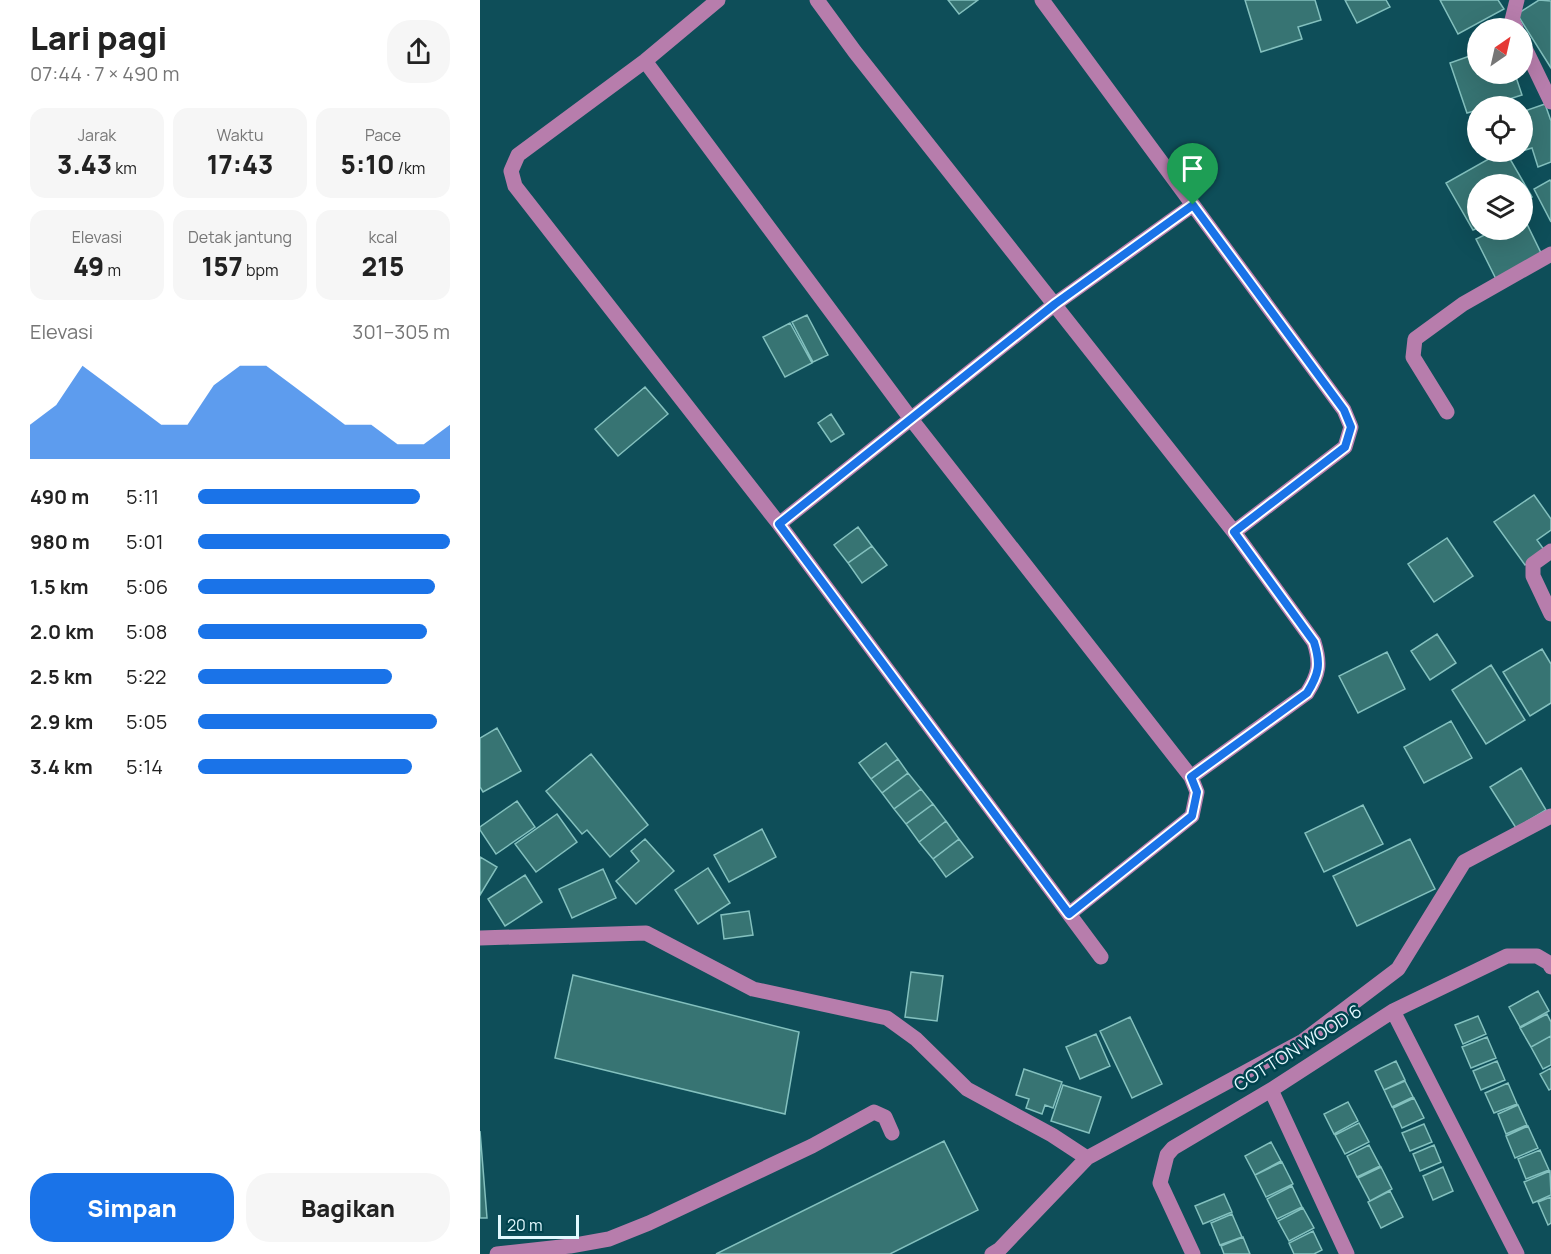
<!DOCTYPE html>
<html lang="id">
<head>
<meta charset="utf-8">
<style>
  :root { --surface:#fff; --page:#f6f6f6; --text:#222; --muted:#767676; --accent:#1a73e8 }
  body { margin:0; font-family:Manrope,sans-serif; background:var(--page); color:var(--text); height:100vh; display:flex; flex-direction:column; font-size:22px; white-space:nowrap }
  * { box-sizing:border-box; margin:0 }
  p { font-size:20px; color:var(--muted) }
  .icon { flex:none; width:33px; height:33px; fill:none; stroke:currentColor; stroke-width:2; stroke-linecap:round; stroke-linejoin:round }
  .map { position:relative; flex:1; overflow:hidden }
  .drawer { display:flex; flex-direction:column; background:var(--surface); width:480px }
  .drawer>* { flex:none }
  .needle { width:39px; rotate:34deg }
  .controls { position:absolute; left:987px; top:18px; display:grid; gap:12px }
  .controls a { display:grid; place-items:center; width:66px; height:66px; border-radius:50%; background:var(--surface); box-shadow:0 6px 24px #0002; font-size:30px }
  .scale { position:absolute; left:18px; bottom:15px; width:81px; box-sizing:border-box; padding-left:6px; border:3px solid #e2f9ff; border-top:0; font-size:16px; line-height:21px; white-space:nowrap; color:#e2f9ff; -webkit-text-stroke:4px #00434e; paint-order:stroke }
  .pin { position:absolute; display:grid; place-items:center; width:51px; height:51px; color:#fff; margin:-62px -26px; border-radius:50% 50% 50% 0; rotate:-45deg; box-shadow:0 0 6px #0007 }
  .pin .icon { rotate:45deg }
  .round { display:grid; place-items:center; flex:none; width:63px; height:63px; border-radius:24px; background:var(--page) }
  .head { display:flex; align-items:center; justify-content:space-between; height:102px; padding:0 30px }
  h1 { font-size:33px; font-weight:800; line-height:45px }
  .stats { display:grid; grid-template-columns:repeat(3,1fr); gap:9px; height:102px; padding:6px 30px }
  .stats div { display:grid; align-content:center; border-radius:15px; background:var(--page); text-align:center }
  .stats b { font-size:26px; font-weight:800 }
  .stats small { font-size:16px; font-weight:400 }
  .stats p { font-size:16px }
  .chart { height:168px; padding:12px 30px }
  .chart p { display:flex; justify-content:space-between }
  .chart svg { width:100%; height:108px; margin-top:6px; fill:var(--accent); opacity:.7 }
  .action { display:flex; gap:12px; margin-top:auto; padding:12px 30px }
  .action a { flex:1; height:69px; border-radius:24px; background:var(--accent); color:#fff; font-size:24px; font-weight:800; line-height:69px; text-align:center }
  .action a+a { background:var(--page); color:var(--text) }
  ul { padding:0 30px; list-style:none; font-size:20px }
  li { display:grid; grid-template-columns:96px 72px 1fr; align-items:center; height:45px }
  li i { height:15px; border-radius:8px; background:var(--accent) }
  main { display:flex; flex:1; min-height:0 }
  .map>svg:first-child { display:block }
  .building { fill:#377473; stroke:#83c0be; stroke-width:1.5 }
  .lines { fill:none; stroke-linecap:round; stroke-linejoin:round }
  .minor { stroke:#b77dac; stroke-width:15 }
  .route-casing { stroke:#fff; stroke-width:12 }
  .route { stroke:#1a73e8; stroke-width:8 }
  .labels { text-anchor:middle; stroke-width:5; stroke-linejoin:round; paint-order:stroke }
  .street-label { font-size:18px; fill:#e2f9ff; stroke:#00434e }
</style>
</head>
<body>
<main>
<section class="drawer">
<div class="head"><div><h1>Lari pagi</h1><p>07:44 · 7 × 490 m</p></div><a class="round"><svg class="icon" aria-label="share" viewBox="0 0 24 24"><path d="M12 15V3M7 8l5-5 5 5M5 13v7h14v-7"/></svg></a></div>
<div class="stats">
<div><p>Jarak</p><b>3.43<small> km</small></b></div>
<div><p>Waktu</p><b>17:43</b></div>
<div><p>Pace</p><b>5:10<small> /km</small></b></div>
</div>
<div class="stats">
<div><p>Elevasi</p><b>49<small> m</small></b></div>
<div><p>Detak jantung</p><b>157<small> bpm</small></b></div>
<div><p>kcal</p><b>215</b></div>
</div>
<div class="chart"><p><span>Elevasi</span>301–305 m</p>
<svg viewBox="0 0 160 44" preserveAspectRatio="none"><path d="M0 44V30L10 22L20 6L30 14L40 22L50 30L60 30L70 14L80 6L90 6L100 14L110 22L120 30L130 30L140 38L150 38L160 30V44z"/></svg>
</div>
<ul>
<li><b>490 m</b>5:11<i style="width:88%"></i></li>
<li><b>980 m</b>5:01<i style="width:100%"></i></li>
<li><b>1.5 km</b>5:06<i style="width:94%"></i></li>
<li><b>2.0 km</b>5:08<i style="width:91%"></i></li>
<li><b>2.5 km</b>5:22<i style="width:77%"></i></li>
<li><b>2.9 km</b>5:05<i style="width:95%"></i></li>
<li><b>3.4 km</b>5:14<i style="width:85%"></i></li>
</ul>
<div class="action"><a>Simpan</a><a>Bagikan</a></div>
</section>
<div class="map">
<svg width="1071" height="1254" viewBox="0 0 1071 1254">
  <rect width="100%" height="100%" fill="#0e4e59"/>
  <path class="building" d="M 468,0 L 498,0 L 479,14 Z
    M 765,0 L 835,0 L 841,20 L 818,27 L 822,39 L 781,52 Z
    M 865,0 L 906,0 L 910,7 L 877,23 Z
    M 960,0 L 1018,0 L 1024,9 L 978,34 Z
    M 1059,0 L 1071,1 L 1071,68 L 1037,14 Z
    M 998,53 L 998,74 L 1035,74 L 1042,95 L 1007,106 L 998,106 L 998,110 L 987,113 L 970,63 Z
    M 1065,104 L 1071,121 L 1071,162 L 1058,167 L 1052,148 L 1042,151 L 1042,112 Z
    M 1021,152 L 1026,152 L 1052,197 L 1042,203 L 1042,184 L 998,184 L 998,228 L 993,230 L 966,183 Z
    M 1070,180 L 1071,182 L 1071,222 L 1054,189 Z
    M 1043,216 L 1063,257 L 1016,279 L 996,239 L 1015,230 L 1042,230 Z
    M 327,315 L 348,355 L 333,362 L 312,322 Z
    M 310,323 L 332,363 L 305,377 L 283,337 Z
    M 165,387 L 188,414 L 138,456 L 115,429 Z
    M 351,414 L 364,434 L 351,442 L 338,423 Z
    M 1054,495 L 1071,519 L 1071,530 L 1057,540 L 1065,551 L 1045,565 L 1014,522 Z
    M 378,527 L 392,546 L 368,563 L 354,545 Z
    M 967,538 L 993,576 L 954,602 L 928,564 Z
    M 392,546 L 407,565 L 382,583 L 368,563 Z
    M 957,634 L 976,663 L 950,680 L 931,651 Z
    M 1062,649 L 1071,664 L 1071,703 L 1050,716 L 1023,672 Z
    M 907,652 L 925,689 L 878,713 L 859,676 Z
    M 1011,665 L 1045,720 L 1006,744 L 972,690 Z
    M 971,721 L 992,758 L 944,783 L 924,747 Z
    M 17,728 L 41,771 L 3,792 L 0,787 L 0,738 Z
    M 406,743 L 418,759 L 391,779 L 379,763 Z
    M 111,754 L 168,825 L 130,857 L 107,830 L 102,834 L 66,791 Z
    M 418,759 L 428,773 L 402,793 L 391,779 Z
    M 1041,768 L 1066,810 L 1036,828 L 1010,787 Z
    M 428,773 L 441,789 L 414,809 L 402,793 Z
    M 441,789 L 453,804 L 426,824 L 414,809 Z
    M 37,801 L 55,827 L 16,854 L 0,830 L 0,827 Z
    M 453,804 L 466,821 L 439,842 L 426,824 Z
    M 883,805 L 903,844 L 844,872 L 825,833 Z
    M 77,814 L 97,842 L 56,872 L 35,844 Z
    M 466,821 L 479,839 L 453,859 L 439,842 Z
    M 282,829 L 296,857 L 249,882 L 234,855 Z
    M 165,839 L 194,871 L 156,904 L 136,881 L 159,861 L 151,851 Z
    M 479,839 L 493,857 L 466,877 L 453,859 Z
    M 930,839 L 955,889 L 877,926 L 853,876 Z
    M 0,857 L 17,867 L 0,895 Z
    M 228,868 L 250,903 L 218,924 L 195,890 Z
    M 123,869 L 136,898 L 92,918 L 79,889 Z
    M 45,875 L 62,902 L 25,926 L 8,899 Z
    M 269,911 L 273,935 L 244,939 L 241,915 Z
    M 431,972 L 463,976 L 457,1021 L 425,1017 Z
    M 93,975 L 319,1032 L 305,1114 L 75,1058 Z
    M 1058,991 L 1069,1011 L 1040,1027 L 1029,1007 Z
    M 1067,1014 L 1071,1022 L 1071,1036 L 1051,1047 L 1040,1028 Z
    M 998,1016 L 1006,1034 L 983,1044 L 975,1025 Z
    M 650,1017 L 682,1084 L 652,1098 L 620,1031 Z
    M 616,1034 L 630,1066 L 600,1079 L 586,1047 Z
    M 1071,1036 L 1071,1065 L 1063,1069 L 1051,1047 Z
    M 1007,1037 L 1016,1058 L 991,1068 L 982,1047 Z
    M 916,1061 L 925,1080 L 904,1090 L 895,1071 Z
    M 1017,1061 L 1025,1080 L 1001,1090 L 993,1071 Z
    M 1071,1068 L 1071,1089 L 1069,1090 L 1060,1074 Z
    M 544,1069 L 582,1082 L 573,1108 L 565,1105 L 562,1114 L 546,1108 L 549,1099 L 536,1095 Z
    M 925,1081 L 933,1097 L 912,1107 L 904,1090 Z
    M 1028,1083 L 1037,1104 L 1014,1113 L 1005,1093 Z
    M 583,1085 L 621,1097 L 609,1133 L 571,1121 Z
    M 934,1098 L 944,1118 L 922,1128 L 913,1108 Z
    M 868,1102 L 878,1121 L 854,1134 L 844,1114 Z
    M 1038,1105 L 1047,1125 L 1026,1134 L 1018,1114 Z
    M 879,1123 L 889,1142 L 865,1154 L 855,1135 Z
    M 944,1124 L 952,1142 L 930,1151 L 922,1133 Z
    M 1048,1126 L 1058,1148 L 1035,1158 L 1026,1136 Z
    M 0,1131 L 7,1218 L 0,1218 Z
    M 464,1141 L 498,1210 L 410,1254 L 236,1254 Z
    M 791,1142 L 801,1161 L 775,1175 L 765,1156 Z
    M 889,1145 L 900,1166 L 877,1177 L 867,1156 Z
    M 954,1145 L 961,1162 L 940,1171 L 933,1154 Z
    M 1060,1150 L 1069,1170 L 1046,1179 L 1038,1159 Z
    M 802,1162 L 813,1184 L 786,1197 L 775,1175 Z
    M 901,1167 L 912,1189 L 890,1201 L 878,1178 Z
    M 963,1167 L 973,1191 L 953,1200 L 943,1176 Z
    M 1070,1171 L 1071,1195 L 1053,1203 L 1044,1182 Z
    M 812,1186 L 822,1207 L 797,1219 L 787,1199 Z
    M 910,1191 L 923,1217 L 901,1228 L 888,1202 Z
    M 744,1194 L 752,1212 L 723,1224 L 715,1206 Z
    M 1071,1197 L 1071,1223 L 1068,1225 L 1058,1202 Z
    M 823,1208 L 834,1228 L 809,1241 L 798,1221 Z
    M 752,1214 L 762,1237 L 740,1245 L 731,1223 Z
    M 833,1231 L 842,1250 L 834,1254 L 814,1254 L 809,1243 Z
    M 763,1237 L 770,1254 L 744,1254 L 741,1246 Z"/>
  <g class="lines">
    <path class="minor" d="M 238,0 L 165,61 L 38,155 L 31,171 L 35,186 L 299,524 L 621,957
      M 337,0 L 375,52 L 754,532 L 834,642 C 841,664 839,674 827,693 L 711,777
      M 562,0 L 864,410 L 871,427 L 865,447 L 754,532
      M 1036,28 L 1032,20 L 1037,0
      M 1042,42 L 1071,102
      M 165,61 L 431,419 L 711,777 L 717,792 L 712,816 L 589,914
      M 967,412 L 933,357 L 935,339 L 983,304 L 1071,254
      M 299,524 L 575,304 L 713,205
      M 1071,551 L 1053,564 L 1053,576 L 1071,614
      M 0,938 L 166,933 L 273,989 L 407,1018 L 436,1039 L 487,1089 L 572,1135 L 607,1158
      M 913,1011 L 1037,1254
      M 791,1090 L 867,1254
      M 17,1254 L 90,1246 L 129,1239 L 169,1223 L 332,1146 L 394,1112 L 405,1117 L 412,1133
      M 512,1254 L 520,1249 L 607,1158 L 823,1041 L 918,969 L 984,862 L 1071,816
      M 713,1254 L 680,1183 L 687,1155 L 693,1148 L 791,1090 L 913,1011 L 1027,956 L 1057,956 L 1069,963 L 1071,967"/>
  </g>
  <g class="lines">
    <g class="route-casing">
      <path id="route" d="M 713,205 L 864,410 L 871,427 L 865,447 L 754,532 L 834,642 C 841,664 839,674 827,693 L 711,777 L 717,792 L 712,816 L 589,914 L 299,524 L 575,304 Z"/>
    </g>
    <use href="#route" class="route"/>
  </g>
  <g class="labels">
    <g class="street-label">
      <text transform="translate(818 1048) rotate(-32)" y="6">COTTON WOOD 6</text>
    </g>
  </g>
</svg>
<div class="controls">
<a><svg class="needle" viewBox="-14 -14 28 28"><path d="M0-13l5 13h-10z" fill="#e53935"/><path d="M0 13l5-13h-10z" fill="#767676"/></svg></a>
<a><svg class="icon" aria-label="locate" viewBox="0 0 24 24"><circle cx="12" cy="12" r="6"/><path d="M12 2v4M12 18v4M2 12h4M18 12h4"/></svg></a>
<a><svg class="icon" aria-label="layers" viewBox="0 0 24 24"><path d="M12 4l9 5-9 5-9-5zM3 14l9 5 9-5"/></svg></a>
</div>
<div class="scale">20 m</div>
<div class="pin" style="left:713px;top:205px;background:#1e9e55"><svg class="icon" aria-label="arrive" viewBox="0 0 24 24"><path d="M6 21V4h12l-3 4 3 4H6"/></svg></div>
</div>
</main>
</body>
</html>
